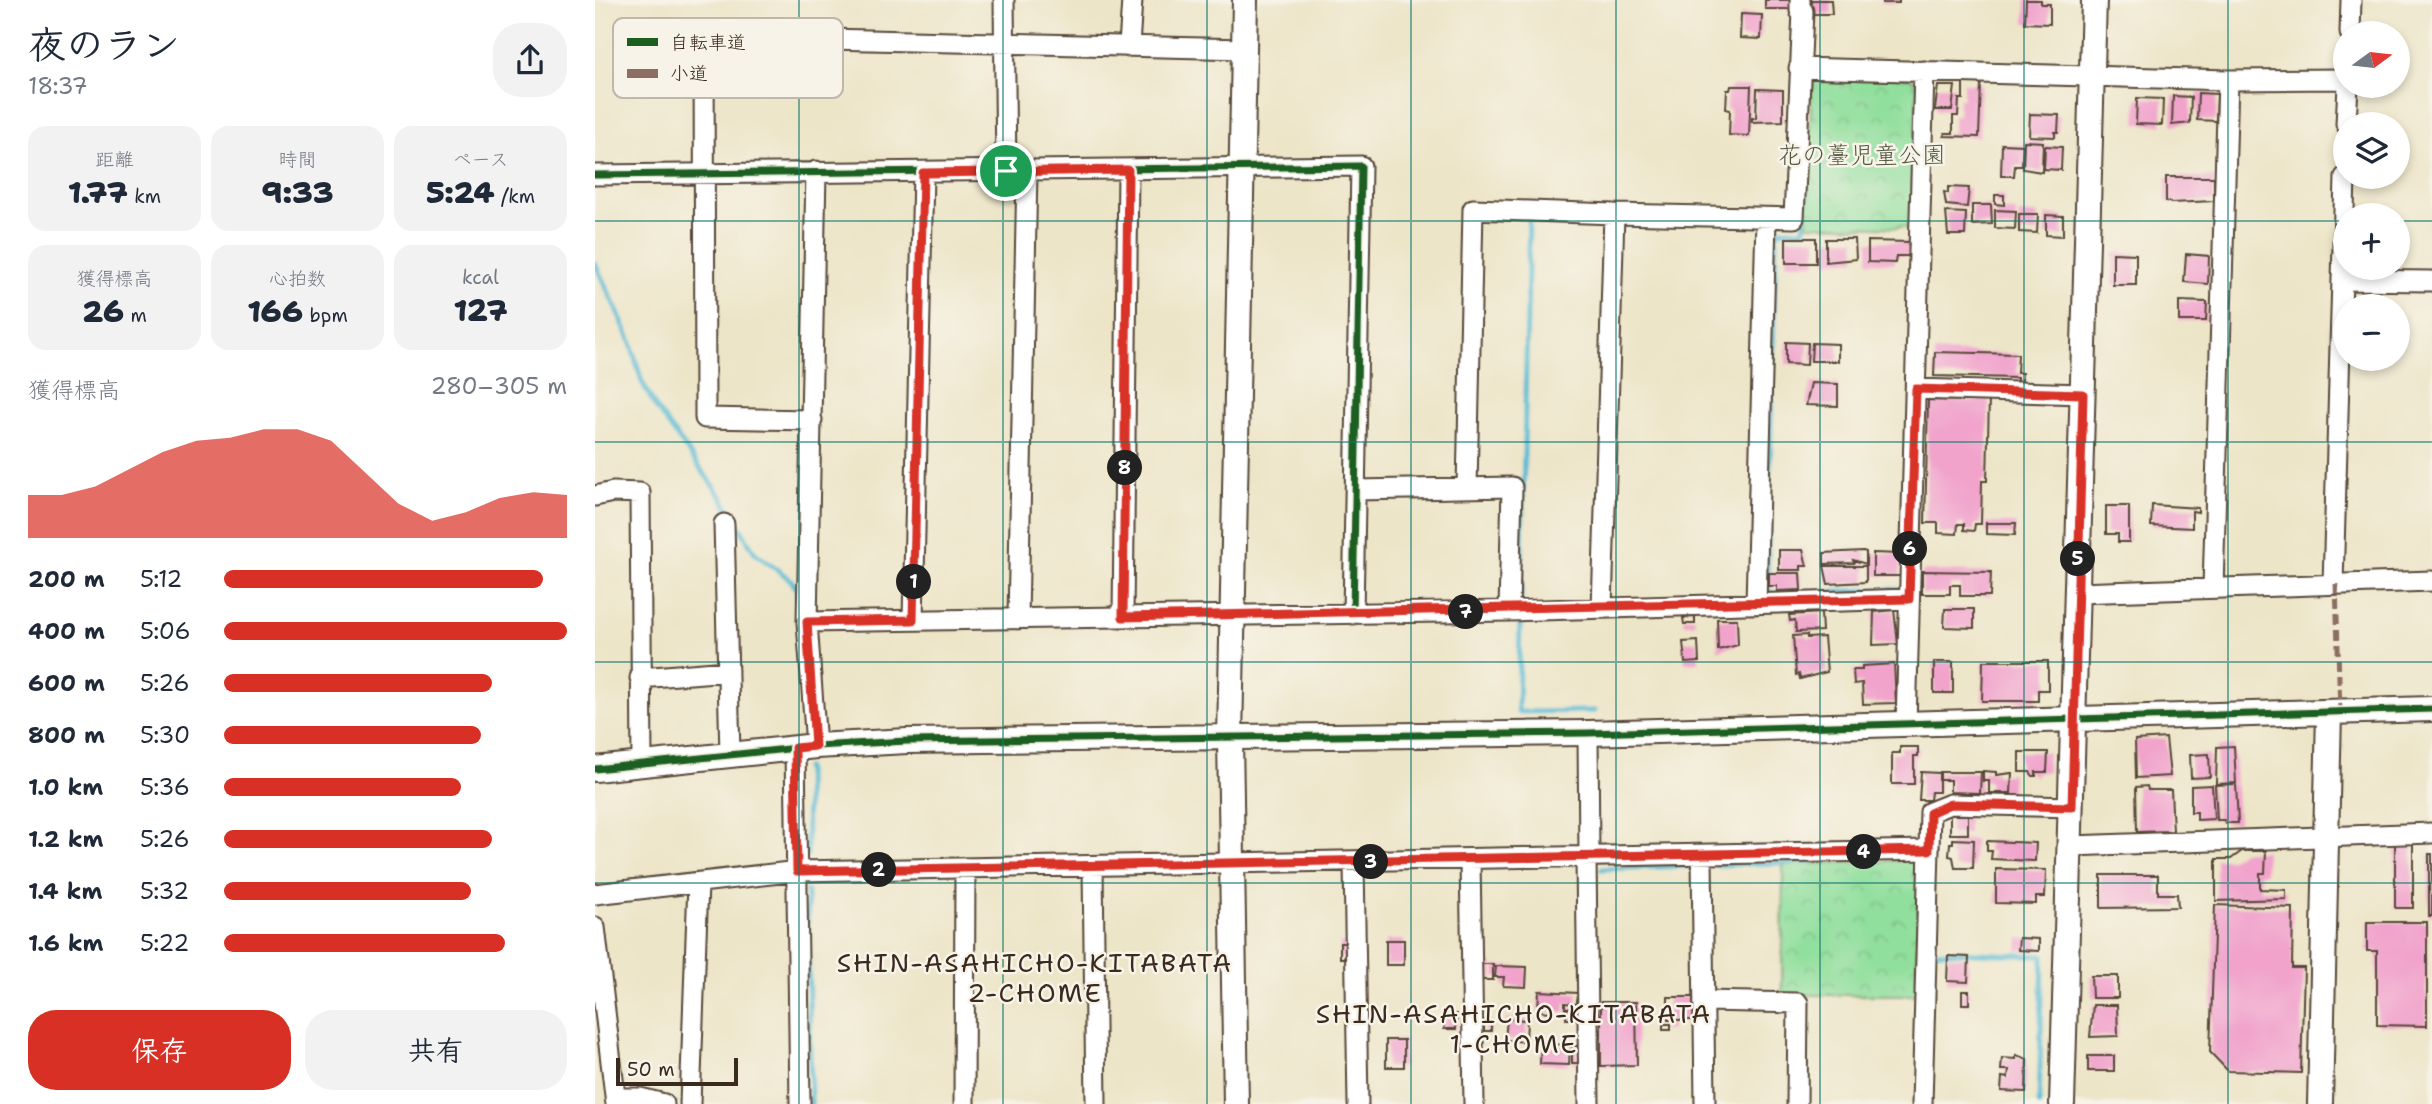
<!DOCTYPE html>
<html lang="ja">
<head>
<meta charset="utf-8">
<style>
  :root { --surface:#fff; --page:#f2f2f3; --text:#1f2937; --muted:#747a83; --accent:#d93025 }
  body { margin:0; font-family:"Shantell Sans","Klee One",sans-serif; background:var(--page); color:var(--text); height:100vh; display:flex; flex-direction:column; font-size:26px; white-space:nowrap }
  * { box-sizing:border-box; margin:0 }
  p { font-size:23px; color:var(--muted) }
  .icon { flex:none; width:38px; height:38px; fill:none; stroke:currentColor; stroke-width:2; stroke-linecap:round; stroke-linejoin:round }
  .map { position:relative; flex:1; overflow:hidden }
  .side { display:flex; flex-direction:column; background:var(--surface); width:595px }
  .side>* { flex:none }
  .needle { width:46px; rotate:75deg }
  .tools { position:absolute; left:1738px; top:21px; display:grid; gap:14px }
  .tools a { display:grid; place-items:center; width:77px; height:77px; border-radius:50%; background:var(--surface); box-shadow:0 4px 10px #0003; font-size:35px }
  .scale { position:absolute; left:21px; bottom:18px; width:122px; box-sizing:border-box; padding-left:7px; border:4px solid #3b2a1e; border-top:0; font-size:19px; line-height:24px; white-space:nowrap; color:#3b2a1e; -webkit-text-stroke:5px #f7f3e8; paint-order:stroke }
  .pin { position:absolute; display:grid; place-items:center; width:60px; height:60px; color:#fff; margin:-30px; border:4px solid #fff; border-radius:50%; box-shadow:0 2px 7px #0007 }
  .km { position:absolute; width:35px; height:35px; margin:-18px; border-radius:50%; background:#222; color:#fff; font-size:19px; line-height:35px; text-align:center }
  .round { display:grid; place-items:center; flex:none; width:74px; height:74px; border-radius:28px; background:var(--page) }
  .headline { display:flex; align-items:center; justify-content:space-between; height:119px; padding:0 28px }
  h1 { font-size:38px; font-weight:800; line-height:52px }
  .figures { display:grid; grid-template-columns:repeat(3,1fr); gap:10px; height:119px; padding:7px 28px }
  .figures div { display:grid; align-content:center; border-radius:18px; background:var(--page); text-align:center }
  .figures b { font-size:30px; font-weight:800 }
  .figures small { font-size:19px; font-weight:400 }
  .figures p { font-size:19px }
  .chart { height:196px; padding:14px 28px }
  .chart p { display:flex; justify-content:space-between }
  .chart svg { width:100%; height:126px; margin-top:7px; fill:var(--accent); opacity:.7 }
  .primary-button { display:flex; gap:14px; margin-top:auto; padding:14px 28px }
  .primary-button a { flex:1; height:80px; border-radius:28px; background:var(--accent); color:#fff; font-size:28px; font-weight:800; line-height:80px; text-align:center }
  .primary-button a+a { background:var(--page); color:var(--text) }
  ul { padding:0 28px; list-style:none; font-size:23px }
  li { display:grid; grid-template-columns:112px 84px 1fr; align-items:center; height:52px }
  li i { height:18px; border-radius:9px; background:var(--accent) }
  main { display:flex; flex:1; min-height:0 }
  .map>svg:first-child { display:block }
  .park { fill:url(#park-crowns); stroke:#66845e; stroke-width:2 }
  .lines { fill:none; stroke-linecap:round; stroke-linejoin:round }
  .stream { stroke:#54bad3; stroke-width:5 }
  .building { fill:#f1a3cc }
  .minor-casing { stroke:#564638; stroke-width:23 }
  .tertiary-casing { stroke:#564638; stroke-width:28 }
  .minor { stroke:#fff; stroke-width:19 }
  .tertiary { stroke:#fff; stroke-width:24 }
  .quiet { stroke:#8d6e63; stroke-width:5; stroke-dasharray:10 5; stroke-linecap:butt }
  .cycleway-casing { stroke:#f7f3e8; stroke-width:11 }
  .cycleway { stroke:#1b5e20; stroke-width:7 }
  .route-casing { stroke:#fff; stroke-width:14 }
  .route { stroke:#d93025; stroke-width:9 }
  .grid { fill:none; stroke:#0f766e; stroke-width:2; stroke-opacity:0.55 }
  .labels { text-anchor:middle; stroke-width:5; stroke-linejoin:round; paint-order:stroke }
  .park-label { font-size:24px; fill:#50573e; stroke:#f7f3e8 }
  .neighbourhood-label { font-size:26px; letter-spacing:2px; fill:#3b2a1e; stroke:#f7f3e8 }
  .key { fill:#f7f3e8; stroke:#bfb7ab; stroke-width:2 }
  .key-label { font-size:19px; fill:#3b2a1e }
</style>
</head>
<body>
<main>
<section class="side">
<div class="headline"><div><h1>夜のラン</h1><p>18:37</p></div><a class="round"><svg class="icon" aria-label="share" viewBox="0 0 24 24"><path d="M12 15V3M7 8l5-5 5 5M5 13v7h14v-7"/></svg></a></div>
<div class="figures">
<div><p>距離</p><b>1.77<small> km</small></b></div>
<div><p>時間</p><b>9:33</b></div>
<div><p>ペース</p><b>5:24<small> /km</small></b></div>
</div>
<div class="figures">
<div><p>獲得標高</p><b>26<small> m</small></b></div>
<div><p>心拍数</p><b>166<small> bpm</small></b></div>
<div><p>kcal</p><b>127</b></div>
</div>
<div class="chart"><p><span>獲得標高</span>280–305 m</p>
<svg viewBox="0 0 160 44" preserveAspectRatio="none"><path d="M0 44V29L10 29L20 26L30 20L40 14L50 10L60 9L70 6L80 6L90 10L100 21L110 32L120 38L130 35L140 30L150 28L160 29V44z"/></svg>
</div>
<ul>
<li><b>200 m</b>5:12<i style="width:93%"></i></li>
<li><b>400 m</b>5:06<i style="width:100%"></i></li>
<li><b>600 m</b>5:26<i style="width:78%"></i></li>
<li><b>800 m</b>5:30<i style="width:75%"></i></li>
<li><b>1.0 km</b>5:36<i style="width:69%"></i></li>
<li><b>1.2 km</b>5:26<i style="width:78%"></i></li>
<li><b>1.4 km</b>5:32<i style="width:72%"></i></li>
<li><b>1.6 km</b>5:22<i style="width:82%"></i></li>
</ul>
<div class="primary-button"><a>保存</a><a>共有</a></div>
</section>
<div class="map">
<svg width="1837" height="1104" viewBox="0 0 1837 1104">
  <defs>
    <pattern id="park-crowns" width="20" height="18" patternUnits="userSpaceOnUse" patternTransform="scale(1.75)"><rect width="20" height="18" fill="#91df9d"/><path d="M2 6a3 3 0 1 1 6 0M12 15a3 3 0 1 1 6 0" fill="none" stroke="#7ec087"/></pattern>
  </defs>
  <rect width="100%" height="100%" fill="#f7f3e8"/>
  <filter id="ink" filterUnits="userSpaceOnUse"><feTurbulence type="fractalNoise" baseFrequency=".0143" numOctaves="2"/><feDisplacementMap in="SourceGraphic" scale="14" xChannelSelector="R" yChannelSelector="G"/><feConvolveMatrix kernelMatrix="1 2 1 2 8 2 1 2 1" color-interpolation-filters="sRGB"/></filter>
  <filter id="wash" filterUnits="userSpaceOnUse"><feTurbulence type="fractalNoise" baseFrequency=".00686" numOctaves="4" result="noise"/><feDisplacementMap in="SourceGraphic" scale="28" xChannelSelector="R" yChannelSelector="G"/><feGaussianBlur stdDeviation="1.57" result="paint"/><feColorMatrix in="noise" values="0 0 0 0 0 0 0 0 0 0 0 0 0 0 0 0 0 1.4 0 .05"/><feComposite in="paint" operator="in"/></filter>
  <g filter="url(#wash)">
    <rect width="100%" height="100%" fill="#ede5c8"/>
    <path class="park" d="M 1217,74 L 1316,78 L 1322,86 L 1317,228 L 1212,225 Z
      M 1317,860 L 1324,866 L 1321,995 L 1187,995 L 1188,865 Z"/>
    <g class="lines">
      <path class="stream" d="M 0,263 L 34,337 L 47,382 L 61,408 L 128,499 L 160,553 L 196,580 L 202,590 L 203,610
        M 1182,593 L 1177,594 L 1172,589 L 1181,234 L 1186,230 L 1209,230 L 1212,136
        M 1192,593 L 1305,589
        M 926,597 L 934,220
        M 925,624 L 923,712 L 1000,711
        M 211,768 L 212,855
        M 1121,865 L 1215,862
        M 1006,869 L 1094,866
        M 212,891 L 216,1104
        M 1339,951 L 1448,956 L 1444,1104"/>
    </g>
    <g id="blocks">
      <path class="building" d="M 1170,0 L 1198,0 L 1198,9 L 1170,9 Z
        M 1216,0 L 1236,0 L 1237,14 L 1216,14 Z
        M 1287,0 L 1304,0 L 1304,3 L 1287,3 Z
        M 1431,0 L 1446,0 L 1446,4 L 1455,4 L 1455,24 L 1430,23 Z
        M 1146,14 L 1167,15 L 1166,39 L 1145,38 Z
        M 1368,83 L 1386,83 L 1384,137 L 1349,136 L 1350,133 L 1358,133 L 1358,116 L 1363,116 L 1364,99 L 1368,99 Z
        M 1136,86 L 1156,86 L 1154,136 L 1134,135 L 1135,110 L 1131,109 L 1132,90 L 1135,90 Z
        M 1343,86 L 1360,86 L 1357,110 L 1340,110 Z
        M 1162,89 L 1188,90 L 1188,121 L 1157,122 L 1157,118 L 1161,118 Z
        M 1603,93 L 1622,94 L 1621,121 L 1602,120 Z
        M 1578,96 L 1596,97 L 1595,123 L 1577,125 Z
        M 1542,98 L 1568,99 L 1567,125 L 1541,124 Z
        M 1435,114 L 1464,115 L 1463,132 L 1460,132 L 1460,137 L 1434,136 Z
        M 1429,141 L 1448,142 L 1447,172 L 1428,169 Z
        M 1407,144 L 1428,145 L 1427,166 L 1420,166 L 1419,176 L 1406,176 Z
        M 1450,146 L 1467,147 L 1466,170 L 1449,169 Z
        M 1571,177 L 1619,177 L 1619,201 L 1576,203 L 1571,201 Z
        M 1353,187 L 1374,188 L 1372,207 L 1351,205 L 1349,192 L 1353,193 Z
        M 1400,195 L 1409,195 L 1409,205 L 1400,204 Z
        M 1377,205 L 1396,205 L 1397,224 L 1377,225 Z
        M 1400,210 L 1421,211 L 1420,229 L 1400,228 Z
        M 1351,212 L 1371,213 L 1370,235 L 1353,235 Z
        M 1424,214 L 1443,214 L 1442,233 L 1424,232 Z
        M 1451,215 L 1468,216 L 1468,236 L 1451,235 Z
        M 1191,238 L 1221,238 L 1221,263 L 1191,263 Z
        M 1231,239 L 1260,239 L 1261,259 L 1231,262 Z
        M 1273,241 L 1315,242 L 1315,256 L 1301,256 L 1300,263 L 1273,262 Z
        M 1518,253 L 1541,254 L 1541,285 L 1518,285 Z
        M 1591,254 L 1614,256 L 1613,284 L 1589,282 Z
        M 1584,301 L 1612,302 L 1611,321 L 1584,321 Z
        M 1191,342 L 1213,343 L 1212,365 L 1191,364 Z
        M 1217,343 L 1243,344 L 1243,361 L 1216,361 Z
        M 1340,352 L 1423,354 L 1422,373 L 1427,373 L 1427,385 L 1422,385 L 1422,378 L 1339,376 Z
        M 1216,383 L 1243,384 L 1243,406 L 1211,405 Z
        M 1383,398 L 1394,398 L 1392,481 L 1387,481 L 1386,524 L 1380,524 L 1379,531 L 1369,530 L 1369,524 L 1363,524 L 1362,534 L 1343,533 L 1343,523 L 1330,523 L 1333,400 L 1383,401 Z
        M 1557,505 L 1603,508 L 1603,512 L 1597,511 L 1597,528 L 1556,526 Z
        M 1511,506 L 1534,506 L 1534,542 L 1523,542 L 1523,534 L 1511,534 Z
        M 1391,523 L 1421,523 L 1420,535 L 1391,534 Z
        M 1184,550 L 1208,550 L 1212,566 L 1206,566 L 1206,570 L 1184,570 Z
        M 1268,551 L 1271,552 L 1271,564 L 1258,560 L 1259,563 L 1229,564 L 1229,553 Z
        M 1278,553 L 1306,554 L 1305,576 L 1278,576 Z
        M 1229,566 L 1271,566 L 1271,582 L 1233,584 Z
        M 1327,571 L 1396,572 L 1395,596 L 1365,596 L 1365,585 L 1355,585 L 1355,594 L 1327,594 Z
        M 1174,573 L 1205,573 L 1206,590 L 1182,591 L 1182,586 L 1174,586 Z
        M 1350,609 L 1379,609 L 1379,628 L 1349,627 Z
        M 1299,610 L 1303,644 L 1278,645 L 1279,612 Z
        M 1226,613 L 1227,631 L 1201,632 L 1200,620 L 1195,621 L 1194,615 Z
        M 1100,617 L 1100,624 L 1089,624 L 1088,618 Z
        M 1122,619 L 1142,619 L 1143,645 L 1123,650 Z
        M 1212,635 L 1212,638 L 1229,637 L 1232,672 L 1205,679 L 1204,674 L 1201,675 L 1198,636 Z
        M 1103,641 L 1104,662 L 1090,663 L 1088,642 Z
        M 1388,661 L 1453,661 L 1453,690 L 1443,690 L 1443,701 L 1387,701 Z
        M 1339,662 L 1358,662 L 1358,693 L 1339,693 Z
        M 1299,664 L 1301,703 L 1268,704 L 1267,683 L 1259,684 L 1258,670 L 1267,670 L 1267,666 Z
        M 1571,738 L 1575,776 L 1541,778 L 1540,740 Z
        M 1639,746 L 1641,783 L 1621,784 L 1622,747 Z
        M 1305,747 L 1323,747 L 1323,756 L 1319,756 L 1319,784 L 1297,784 L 1297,753 L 1305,753 Z
        M 1424,752 L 1453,752 L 1452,772 L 1441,772 L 1441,776 L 1438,776 L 1435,772 L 1424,772 Z
        M 1614,754 L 1615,777 L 1596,778 L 1595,755 Z
        M 1388,771 L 1401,772 L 1401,775 L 1417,773 L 1416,793 L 1394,793 L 1394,781 L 1388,781 Z
        M 1326,772 L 1344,773 L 1344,792 L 1336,792 L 1335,800 L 1324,800 Z
        M 1345,772 L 1386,772 L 1385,793 L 1355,792 L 1355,780 L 1345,780 Z
        M 1641,784 L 1643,823 L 1630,823 L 1629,820 L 1622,820 L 1620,785 Z
        M 1617,785 L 1619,819 L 1602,820 L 1602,812 L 1596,812 L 1596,786 Z
        M 1552,786 L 1553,790 L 1576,790 L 1578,831 L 1542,832 L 1541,787 Z
        M 1355,815 L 1373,815 L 1373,834 L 1355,834 Z
        M 1358,839 L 1379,840 L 1378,868 L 1360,868 L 1358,857 L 1354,856 L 1355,843 L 1358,843 Z
        M 1392,841 L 1441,843 L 1440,861 L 1396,859 L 1397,851 L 1392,851 Z
        M 1800,842 L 1818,842 L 1818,908 L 1800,908 Z
        M 1647,851 L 1671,851 L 1670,873 L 1665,873 L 1665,889 L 1691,890 L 1691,899 L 1621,901 L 1621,859 L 1636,859 Z
        M 1834,854 L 1837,854 L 1837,916 L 1834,916 Z
        M 1401,869 L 1451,870 L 1450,897 L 1441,897 L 1441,904 L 1401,903 Z
        M 1506,875 L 1563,875 L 1563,894 L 1582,894 L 1583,907 L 1506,908 Z
        M 1620,905 L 1698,908 L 1697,968 L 1709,968 L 1706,1073 L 1633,1071 L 1615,1052 Z
        M 1772,922 L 1832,922 L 1832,1026 L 1782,1025 L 1782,951 L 1772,951 Z
        M 1424,938 L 1444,939 L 1444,951 L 1423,950 Z
        M 791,940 L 809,940 L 809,965 L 791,965 Z
        M 745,943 L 752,943 L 752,958 L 745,958 Z
        M 1353,956 L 1374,957 L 1373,982 L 1352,981 Z
        M 887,964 L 898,964 L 898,980 L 887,980 Z
        M 901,966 L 932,967 L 931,987 L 908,986 L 909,977 L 900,977 Z
        M 1496,976 L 1523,976 L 1523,998 L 1497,998 Z
        M 944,991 L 983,993 L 982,1004 L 970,1003 L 970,1013 L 943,1011 Z
        M 1367,991 L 1374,991 L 1374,1004 L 1367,1004 Z
        M 1073,997 L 1098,997 L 1099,1020 L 1073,1020 Z
        M 1006,1002 L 1041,1002 L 1042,1065 L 1006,1066 Z
        M 1498,1005 L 1522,1005 L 1523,1036 L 1495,1037 Z
        M 972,1008 L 983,1008 L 982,1019 L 971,1019 Z
        M 850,1014 L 862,1014 L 861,1029 L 849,1029 Z
        M 912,1019 L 932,1020 L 931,1042 L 910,1040 Z
        M 889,1020 L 896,1021 L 896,1031 L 889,1031 Z
        M 1068,1024 L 1076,1024 L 1076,1030 L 1068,1030 Z
        M 791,1040 L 809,1040 L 809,1067 L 791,1067 Z
        M 946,1044 L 975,1045 L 974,1065 L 945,1064 Z
        M 977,1046 L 984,1046 L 984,1063 L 977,1063 Z
        M 1421,1055 L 1432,1059 L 1431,1092 L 1406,1091 L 1407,1077 L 1413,1078 L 1414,1070 L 1406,1070 L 1407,1058 L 1421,1059 Z
        M 1493,1056 L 1519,1056 L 1519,1071 L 1493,1071 Z"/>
    </g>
  </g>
  <g filter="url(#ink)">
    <use href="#blocks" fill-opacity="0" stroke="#564638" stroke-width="2"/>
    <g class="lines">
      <g class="minor-casing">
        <path id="minor" d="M 409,0 L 411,171
          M 1755,33 L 1756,0
          M 534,46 L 537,0
          M 1204,68 L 1633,80 L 1750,79
          M 1751,124 L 1753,86
          M 221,171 L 212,622 L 914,611 L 1314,599
          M 0,175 L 766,166 L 758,614
          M 1748,280 L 1837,281
          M 1321,389 L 1488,394
          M 217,420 L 110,418 L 109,36 L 649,49
          M 872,488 L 878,209 L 1019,214
          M 761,490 L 917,487 L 914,611
          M 0,496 L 18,492 L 45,493 L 47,764
          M 129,524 L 135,754
          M 1738,584 L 1750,177
          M 1618,588 L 1633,80
          M 1482,593 L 1837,581
          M 1161,604 L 1171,218
          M 1007,608 L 1019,214 L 1199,218 L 1208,11 L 1205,11 L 1205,0
          M 528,617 L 533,170
          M 423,619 L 432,171
          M 318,620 L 328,173
          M 212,622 L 221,746
          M 45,678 L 133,671
          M 1311,725 L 1329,71
          M 993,733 L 994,858
          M 200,748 L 205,1104
          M 1476,846 L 1837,833
          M 1107,856 L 1110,1104
          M 991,858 L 994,1104
          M 875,860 L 879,1104
          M 759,863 L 763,1104
          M 498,868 L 501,1104
          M 0,894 L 203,871 L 1334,850
          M 0,927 L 21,1104
          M 1109,1001 L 1203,1003 L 1202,1104
          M 22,1098 L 45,1098 L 69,1104
          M 95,1104 L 103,883
          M 369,1104 L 370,869
          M 1327,1104 L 1335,812 L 1355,804 L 1477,807"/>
      </g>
      <g class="tertiary-casing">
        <path id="tertiary" d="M 0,769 L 221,746 L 312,741 L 993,733 L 1837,709
          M 641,1104 L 635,738 L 650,0
          M 1467,1104 L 1499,0
          M 1725,1104 L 1734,712"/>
      </g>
      <use href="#minor" class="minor"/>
      <use href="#tertiary" class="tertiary"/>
      <path class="quiet" d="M 1741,584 L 1745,712"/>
      <g class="cycleway-casing">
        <path id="cycleway" d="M 0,175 L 766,166 L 758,614
          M 0,769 L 221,746 L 312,741 L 993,733 L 1837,709"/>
      </g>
      <use href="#cycleway" class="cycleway"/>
    </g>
  </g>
  <g class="lines" filter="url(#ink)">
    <g class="route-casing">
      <path id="route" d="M 533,170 L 528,617 L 1314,599 L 1321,389 L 1488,394 L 1477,807 L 1355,804 L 1335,813 L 1334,850 L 202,871 L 200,748 L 220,746 L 212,622 L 318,620 L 328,173 Z"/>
    </g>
    <use href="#route" class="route"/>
  </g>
  <path class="grid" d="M 204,0 L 204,1104M 408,0 L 408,1104M 612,0 L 612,1104M 816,0 L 816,1104M 1021,0 L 1021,1104M 1225,0 L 1225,1104M 1429,0 L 1429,1104M 1633,0 L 1633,1104M 0,221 L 1750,221M 1802,221 L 1837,221M 0,442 L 1837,442M 0,662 L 1837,662M 0,883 L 1837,883"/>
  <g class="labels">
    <g class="park-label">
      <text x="1267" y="163">花の薹児童公園</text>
    </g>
    <g class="neighbourhood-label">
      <text x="440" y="972">SHIN-ASAHICHO-KITABATA<tspan x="440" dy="30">2-CHOME</tspan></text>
      <text x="919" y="1023">SHIN-ASAHICHO-KITABATA<tspan x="919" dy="30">1-CHOME</tspan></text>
    </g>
  </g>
  <rect x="18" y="18" width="230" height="80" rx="10" class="key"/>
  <rect x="32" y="38" width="31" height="8" fill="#1b5e20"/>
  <rect x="32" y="69" width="31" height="9" fill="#8d6e63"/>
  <g class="key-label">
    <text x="75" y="49">自転車道</text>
    <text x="75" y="80">小道</text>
  </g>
</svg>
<div class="tools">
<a><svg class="needle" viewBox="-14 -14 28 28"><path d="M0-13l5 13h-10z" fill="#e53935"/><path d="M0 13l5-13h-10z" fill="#747a83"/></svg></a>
<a><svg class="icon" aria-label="layers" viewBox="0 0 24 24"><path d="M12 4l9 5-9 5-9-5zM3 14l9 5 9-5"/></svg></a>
<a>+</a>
<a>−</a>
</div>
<div class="scale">50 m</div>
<div class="pin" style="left:411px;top:171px;background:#1e9e55"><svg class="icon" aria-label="arrive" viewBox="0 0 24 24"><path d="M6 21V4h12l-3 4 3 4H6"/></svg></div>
<b class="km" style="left:319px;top:582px">1</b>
<b class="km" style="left:284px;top:870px">2</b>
<b class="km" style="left:776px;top:862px">3</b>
<b class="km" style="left:1269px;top:852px">4</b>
<b class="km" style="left:1483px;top:559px">5</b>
<b class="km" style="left:1315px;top:549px">6</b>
<b class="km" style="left:871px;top:612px">7</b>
<b class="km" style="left:530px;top:468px">8</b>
</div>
</main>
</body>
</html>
